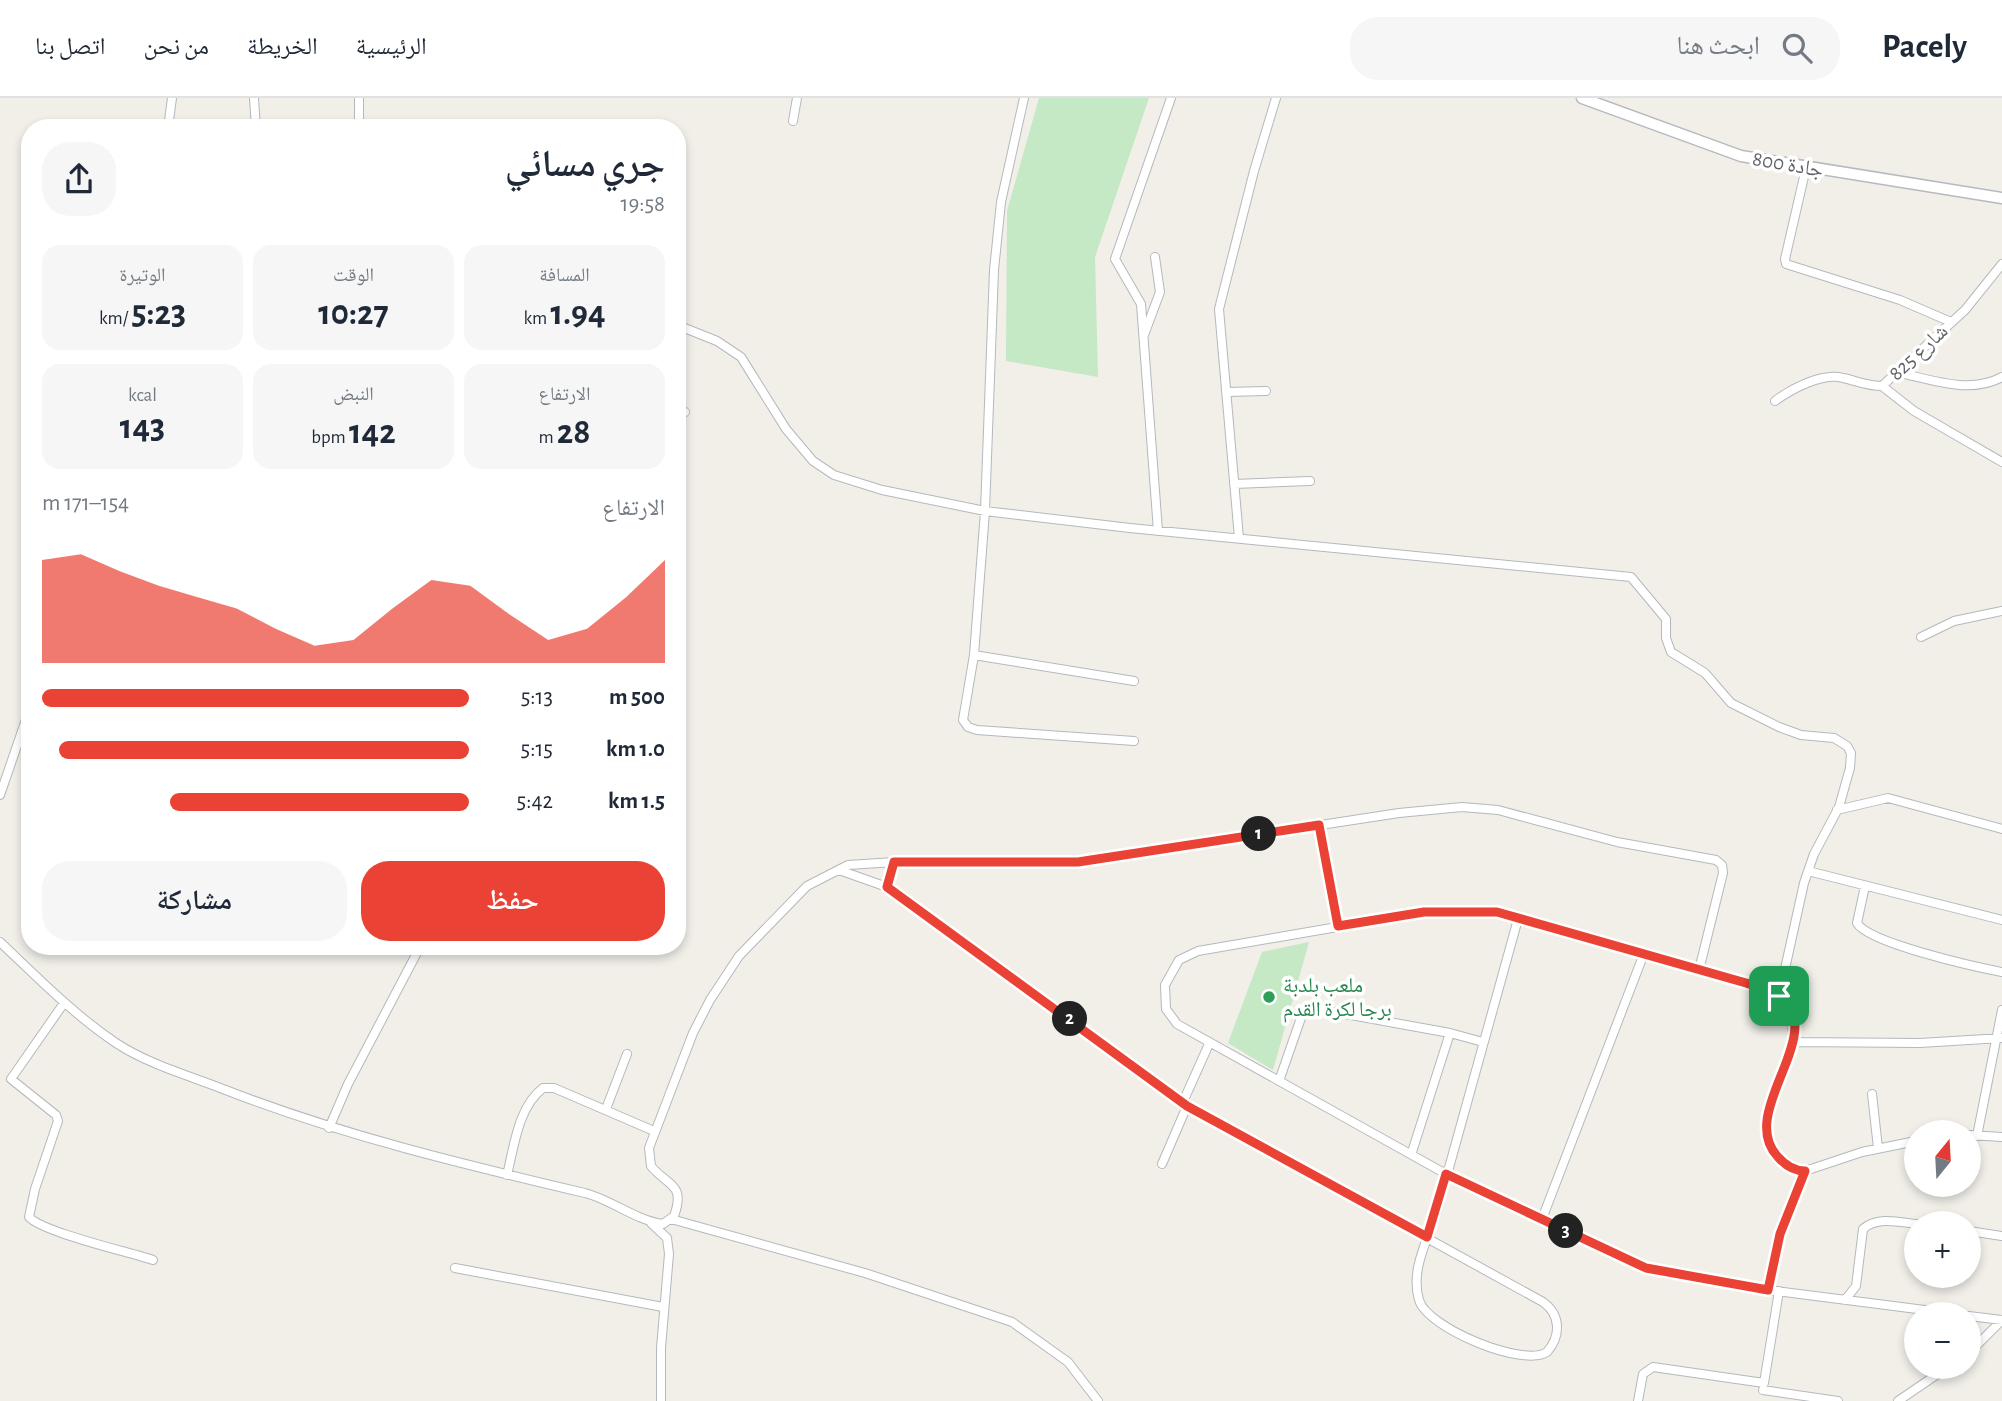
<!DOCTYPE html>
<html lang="ar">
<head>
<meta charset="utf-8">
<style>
  :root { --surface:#fff; --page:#f6f6f7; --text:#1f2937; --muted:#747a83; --line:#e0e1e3; --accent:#ea4335 }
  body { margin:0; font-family:"Alegreya Sans","Noto Naskh Arabic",sans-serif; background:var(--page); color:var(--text); direction:rtl; height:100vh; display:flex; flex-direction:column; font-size:26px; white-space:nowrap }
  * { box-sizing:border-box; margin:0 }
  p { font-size:23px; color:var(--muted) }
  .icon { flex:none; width:38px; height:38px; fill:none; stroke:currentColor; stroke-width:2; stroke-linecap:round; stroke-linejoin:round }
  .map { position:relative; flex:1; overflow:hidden; direction:ltr }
  .panel { position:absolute; left:21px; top:21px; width:665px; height:836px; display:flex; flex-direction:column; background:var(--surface); border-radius:28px; box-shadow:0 4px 10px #0003; direction:rtl }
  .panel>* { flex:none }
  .needle { width:46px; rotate:18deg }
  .fabs { position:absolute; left:1904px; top:1022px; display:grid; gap:14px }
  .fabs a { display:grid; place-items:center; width:77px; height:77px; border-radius:50%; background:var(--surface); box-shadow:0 4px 10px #0003; font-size:35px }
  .pin { position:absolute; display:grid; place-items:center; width:60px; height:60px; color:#fff; margin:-30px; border-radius:14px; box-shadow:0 4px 10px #0006 }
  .km { position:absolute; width:35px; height:35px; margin:-18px; border-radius:50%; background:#222; color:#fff; font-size:19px; line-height:35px; text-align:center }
  .round { display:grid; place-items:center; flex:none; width:74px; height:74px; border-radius:28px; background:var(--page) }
  .head { display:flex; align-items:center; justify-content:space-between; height:119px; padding:0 21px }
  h1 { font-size:38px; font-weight:600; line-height:52px }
  .figures { display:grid; grid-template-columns:repeat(3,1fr); gap:10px; height:119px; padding:7px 21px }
  .figures div { display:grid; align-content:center; border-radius:18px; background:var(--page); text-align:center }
  .figures b { font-size:35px; font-weight:600 }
  .figures small { font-size:19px; font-weight:400 }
  .figures p { font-size:19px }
  .chart { height:196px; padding:14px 21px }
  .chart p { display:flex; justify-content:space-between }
  .chart svg { width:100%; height:126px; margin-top:7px; fill:var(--accent); opacity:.7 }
  .primary-button { display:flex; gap:14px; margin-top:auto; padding:14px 21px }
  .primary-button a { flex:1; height:80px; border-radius:28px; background:var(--accent); color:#fff; font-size:28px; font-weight:600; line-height:80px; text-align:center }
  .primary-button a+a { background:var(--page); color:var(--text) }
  ul { padding:0 21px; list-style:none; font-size:23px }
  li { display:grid; grid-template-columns:112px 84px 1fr; align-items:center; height:52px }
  li i { height:18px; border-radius:9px; background:var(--accent) }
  header { display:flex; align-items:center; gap:42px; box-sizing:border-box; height:98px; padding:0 35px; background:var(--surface); border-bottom:2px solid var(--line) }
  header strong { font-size:33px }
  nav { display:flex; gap:38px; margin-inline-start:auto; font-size:24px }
  .search { width:490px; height:63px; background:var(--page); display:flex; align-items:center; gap:18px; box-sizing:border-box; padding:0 24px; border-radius:28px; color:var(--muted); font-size:26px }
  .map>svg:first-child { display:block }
  .green { fill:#c5e8c5 }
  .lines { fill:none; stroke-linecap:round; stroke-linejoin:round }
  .minor-casing { stroke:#b5b8bc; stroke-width:10 }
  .secondary-casing { stroke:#b6babf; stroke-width:13 }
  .minor { stroke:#fff; stroke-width:8 }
  .secondary { stroke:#fff; stroke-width:10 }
  .route-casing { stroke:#fff; stroke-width:14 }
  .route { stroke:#ea4335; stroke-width:9 }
  .leisure-dot { fill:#2e9e5b; stroke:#fff; stroke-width:2.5 }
  .labels { text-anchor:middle; stroke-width:7; stroke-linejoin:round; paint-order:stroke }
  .street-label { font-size:21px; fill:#5f6368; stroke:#fff }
  .leisure-label { font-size:21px; fill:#27864d; stroke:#fff; text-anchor:start }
</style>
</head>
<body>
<header>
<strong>Pacely</strong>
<div class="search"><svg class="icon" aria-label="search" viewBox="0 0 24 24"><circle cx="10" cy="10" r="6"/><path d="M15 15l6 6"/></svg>ابحث هنا</div>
<nav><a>الرئيسية</a><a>الخريطة</a><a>من نحن</a><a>اتصل بنا</a></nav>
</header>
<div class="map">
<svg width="2002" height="1303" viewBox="0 0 2002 1303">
  <rect width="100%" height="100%" fill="#f1efe8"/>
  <path class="green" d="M 1039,0 L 1149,0 L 1095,159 L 1098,279 L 1006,263 L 1007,113 Z
    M 1309,844 L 1273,972 L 1228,945 L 1262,854 Z"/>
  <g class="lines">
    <g class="minor-casing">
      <path id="minor" d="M 254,0 L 256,30
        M 359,0 L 359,30
        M 1024,0 L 1001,104 L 994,172 L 985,413 L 974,557 L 963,622 L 968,629 L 977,632 L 1134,643
        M 793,23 L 797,0
        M 168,30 L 172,0
        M 1806,70 L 1785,161 L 1786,166 L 1900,202 L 1951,224
        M 677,227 L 717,243 L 741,259 L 786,331 L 813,363 L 834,377 L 882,392 L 985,413 L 1130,430 L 1631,479 L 1666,521 L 1666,540 L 1671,554 L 1705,575 L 1731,605 L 1779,629 L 1801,637 L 1834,640 L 1847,648 L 1851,655 L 1850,670 L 1839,709 L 1814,756 L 1804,785 L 1779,898
        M 1144,237 L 1160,194 L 1155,159
        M 1896,274 C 1930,281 1969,297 2002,279
        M 1882,288 L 1914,313 L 2002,364
        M 1226,294 L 1266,293
        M 1775,303 C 1791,291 1823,274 1843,280 C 1857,283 1867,288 1882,288 L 1965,212 L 2002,166
        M 677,313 L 685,314
        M 1234,386 L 1310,383
        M 1158,433 L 1141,206 L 1115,161 L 1171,0
        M 1239,440 L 1219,211 L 1254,73 L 1276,0
        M 1921,539 L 1954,523 L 2002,513
        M 974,557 L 1134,583
        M 0,697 L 30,610
        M 1837,712 L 1888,700 L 2002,731
        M 1319,727 L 1338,828
        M 839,772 L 887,789 L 1187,1008 L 1543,1204 C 1561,1217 1561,1238 1547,1254 C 1524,1270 1427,1230 1419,1202 C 1410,1171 1428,1142 1437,1113 L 1518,821
        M 1808,773 L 2002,822
        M 1865,788 L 1857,825 C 1868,845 1976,869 2002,874
        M 887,789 L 894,764
        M 0,844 C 37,879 73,916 116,945 C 148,966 187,977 223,991 C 341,1037 462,1066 585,1095 C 612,1102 635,1122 663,1126 L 674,1118 C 686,1085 667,1088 651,1068 L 649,1050 L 693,935 L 710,902 L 739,858 L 807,788 L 848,767 L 894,764 L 1078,764 L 1399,715 L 1462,709 L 1498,712 L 1617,744 L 1716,762 L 1722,767 L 1723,775 L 1699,872
        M 64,905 L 11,981 L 56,1017 L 58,1023 L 35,1091 L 29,1119 C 42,1134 129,1154 153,1162
        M 1793,944 L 1920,945 L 2002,940
        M 1279,983 L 1302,917 L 1312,910 L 1450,935 L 1483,944
        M 1872,996 L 1878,1050
        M 1183,1004 L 1209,946
        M 606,1011 L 627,956
        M 329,1030 L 348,986 L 420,849
        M 1969,1037 L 2002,1039
        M 1977,1038 L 2002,912
        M 1916,1043 L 1862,1054 L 1805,1073 L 1790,1070 L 1773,1052 L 1765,1024 L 1793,944 L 1792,921 L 1779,898 L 1739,883 L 1497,814 L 1424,814 L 1198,853 L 1179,862 L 1165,887 L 1166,911 L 1177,926 L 1446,1076 L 1637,1166 L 1663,1175 L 1768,1192 L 1956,1216
        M 1412,1054 L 1450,935
        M 1162,1066 L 1187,1008
        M 507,1077 C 514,1049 518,1009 543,990 L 554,990 L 654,1033
        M 671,1121 L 865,1175 L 1012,1224 L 1068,1264 L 1098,1303
        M 1542,1121 L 1643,858
        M 651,1125 L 667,1140 L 669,1156 L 661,1250 L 661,1303
        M 1969,1133 L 2002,1138
        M 455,1170 L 663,1209
        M 1768,1192 L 1780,1136 L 1805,1073
        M 1845,1202 L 1856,1188 L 1863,1131 C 1877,1118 1899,1124 1916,1126
        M 1969,1218 L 2002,1222
        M 1969,1255 L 2002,1222
        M 1763,1292 L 1838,1303
        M 1638,1303 L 1643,1276 L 1653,1269 L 1764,1285 L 1779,1193
        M 1898,1303 L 1948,1269"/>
    </g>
    <g class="secondary-casing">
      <path id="secondary" d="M 1582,0 L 1741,58 L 2002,100"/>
    </g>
    <use href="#minor" class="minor"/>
    <use href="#secondary" class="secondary"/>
  </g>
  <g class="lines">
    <g class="route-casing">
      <path id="route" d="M 1319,727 L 1338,828 L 1424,814 L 1497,814 L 1739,883 C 1752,887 1768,890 1779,898 C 1831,935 1735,1014 1778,1059 C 1785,1067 1794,1073 1805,1073 L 1780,1136 L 1768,1192 L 1646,1170 L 1446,1076 L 1427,1139 L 1187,1008 L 887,789 L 894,764 L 1078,764 Z"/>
    </g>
    <use href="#route" class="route"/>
  </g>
  <circle class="leisure-dot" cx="1269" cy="899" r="7"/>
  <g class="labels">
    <g class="street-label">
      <text transform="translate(1788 66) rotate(10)" y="7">جادة 800</text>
      <text transform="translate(1918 254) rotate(-43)" y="7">شارع 825</text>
    </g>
    <g class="leisure-label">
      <text x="1283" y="894">ملعب بلدبة<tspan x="1283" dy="24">برجا لكرة القدم</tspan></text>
    </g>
  </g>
</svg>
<div class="fabs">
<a><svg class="needle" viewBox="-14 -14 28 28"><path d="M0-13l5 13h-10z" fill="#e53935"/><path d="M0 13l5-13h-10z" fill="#747a83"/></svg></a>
<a>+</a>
<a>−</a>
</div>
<div class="pin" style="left:1779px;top:898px;background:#1e9e55"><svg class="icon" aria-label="arrive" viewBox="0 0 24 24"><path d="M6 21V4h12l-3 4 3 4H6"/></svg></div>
<b class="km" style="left:1259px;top:736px">1</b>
<b class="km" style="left:1070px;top:921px">2</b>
<b class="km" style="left:1566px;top:1133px">3</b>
<section class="panel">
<div class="head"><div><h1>جري مسائي</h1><p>19:58</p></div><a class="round"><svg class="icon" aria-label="share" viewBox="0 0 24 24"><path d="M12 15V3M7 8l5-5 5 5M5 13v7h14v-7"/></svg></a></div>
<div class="figures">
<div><p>المسافة</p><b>1.94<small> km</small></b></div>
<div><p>الوقت</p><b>10:27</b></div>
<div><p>الوتيرة</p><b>5:23<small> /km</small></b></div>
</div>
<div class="figures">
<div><p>الارتفاع</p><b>28<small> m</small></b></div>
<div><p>النبض</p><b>142<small> bpm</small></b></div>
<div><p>kcal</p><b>143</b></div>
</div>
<div class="chart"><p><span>الارتفاع</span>154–171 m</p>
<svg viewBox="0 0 160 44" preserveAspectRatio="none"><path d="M0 44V8L10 6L20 12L30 17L40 21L50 25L60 32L70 38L80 36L90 25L100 15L110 17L120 27L130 36L140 32L150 21L160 8V44z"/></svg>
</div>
<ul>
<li><b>500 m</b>5:13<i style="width:100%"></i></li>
<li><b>1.0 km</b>5:15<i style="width:96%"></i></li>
<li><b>1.5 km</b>5:42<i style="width:70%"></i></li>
</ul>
<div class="primary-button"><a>حفظ</a><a>مشاركة</a></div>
</section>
</div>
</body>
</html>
